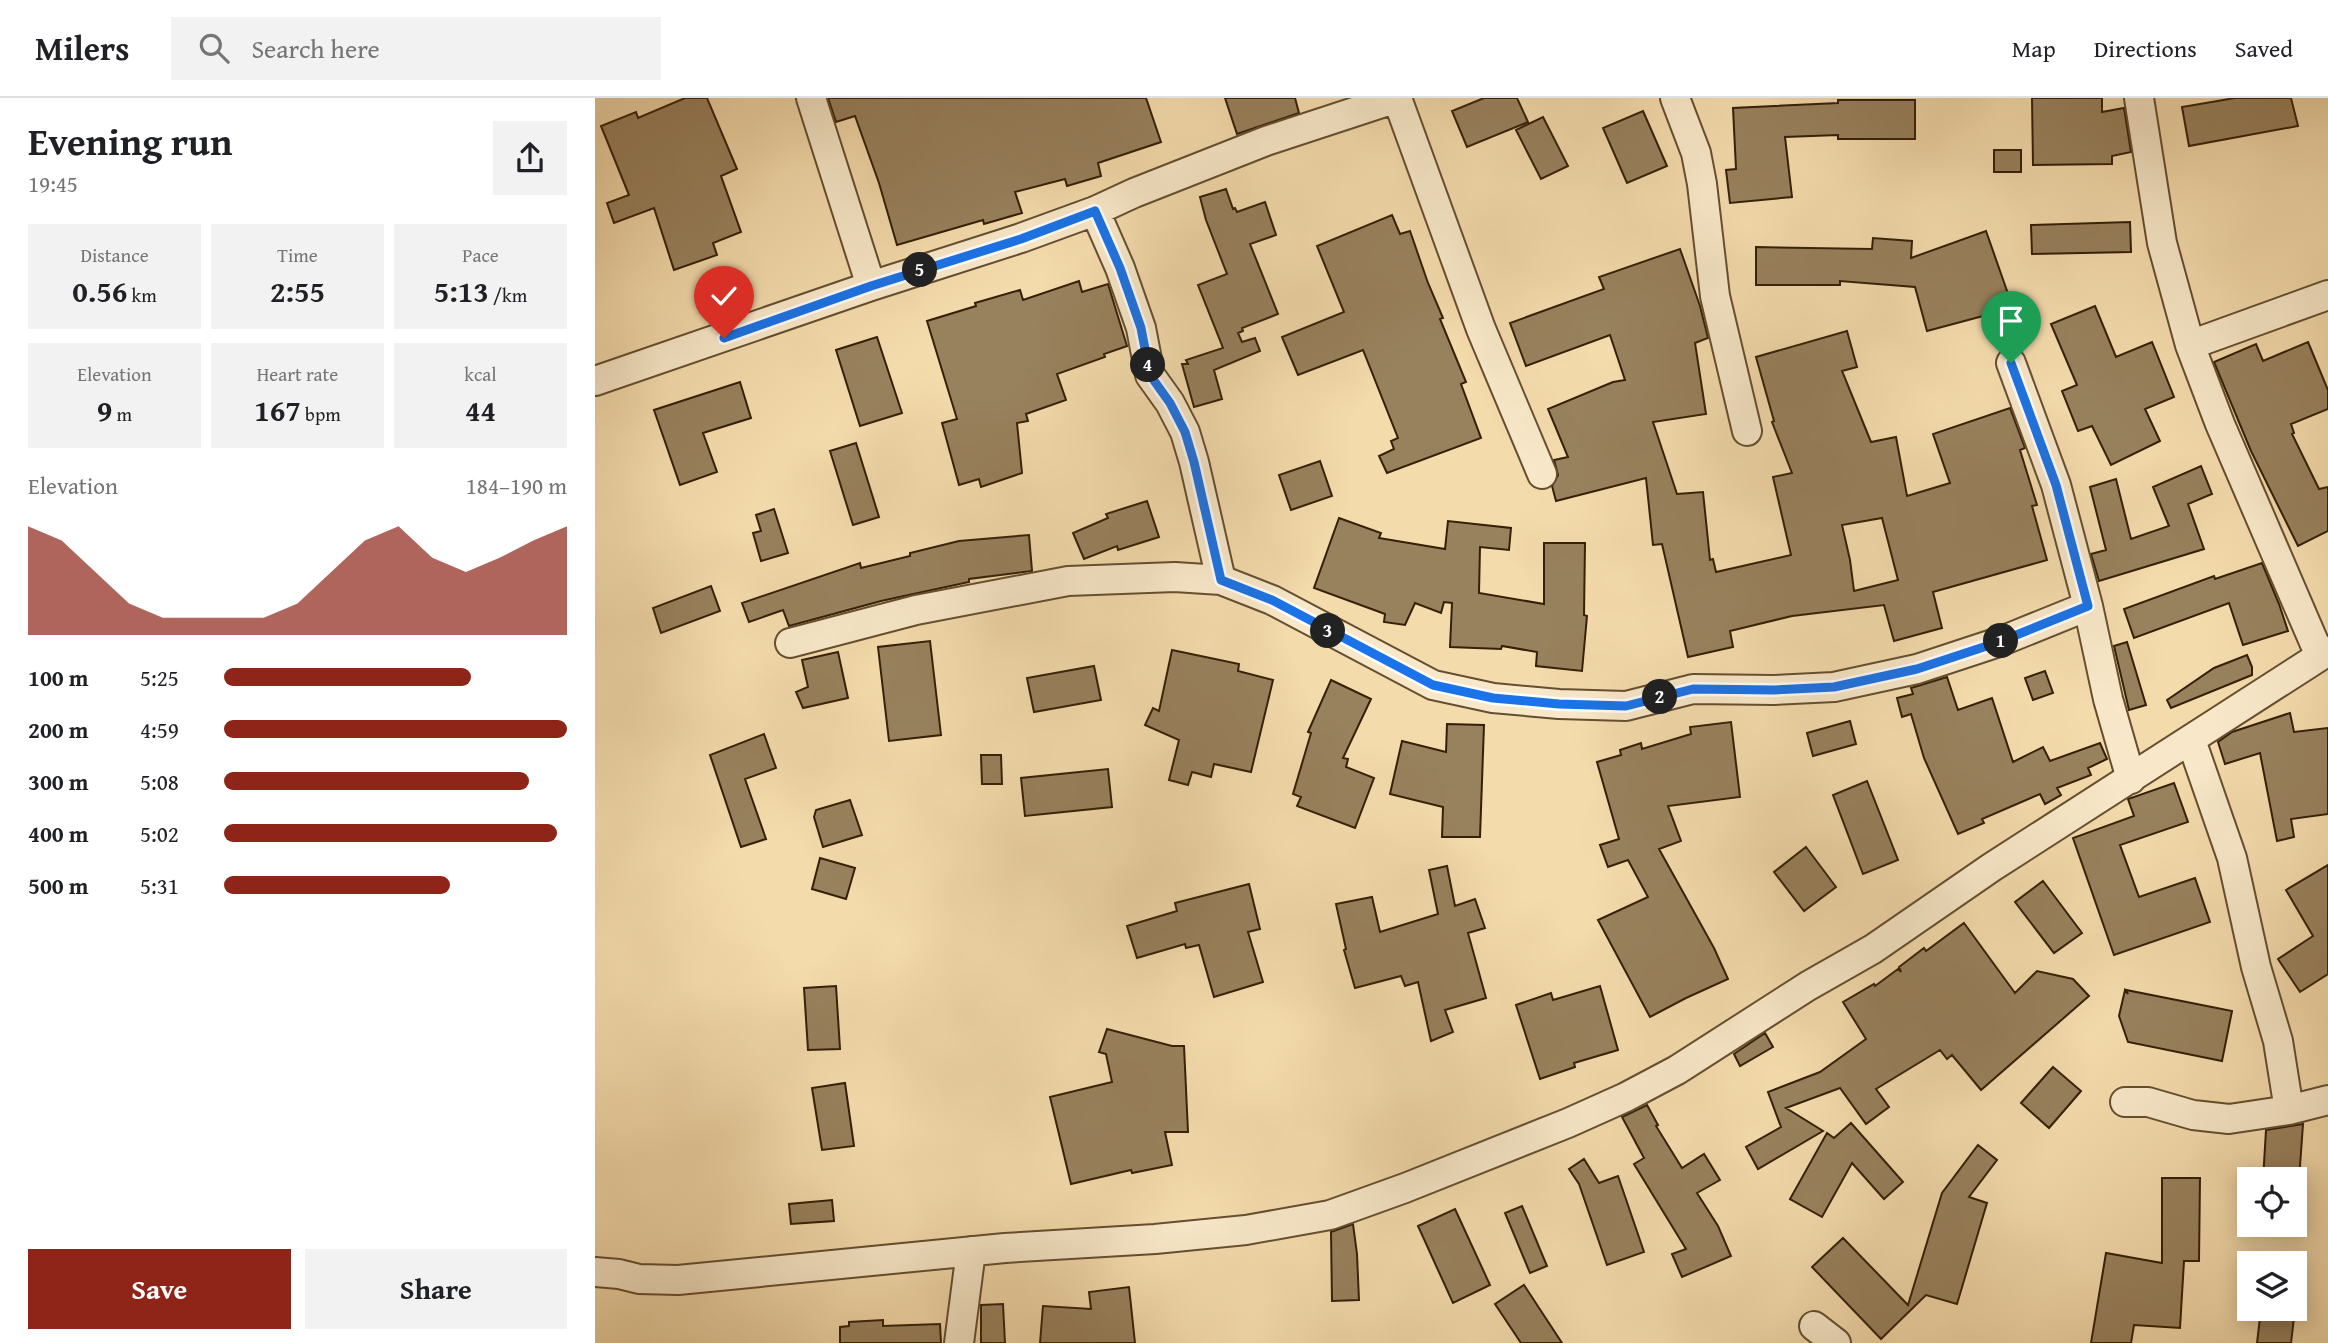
<!DOCTYPE html>
<html lang="en">
<head>
<meta charset="utf-8">
<style>
  :root { --surface:#fff; --page:#f2f2f2; --text:#202124; --muted:#757577; --line:#e0e0e0; --accent:#8f2418 }
  body { margin:0; font-family:"Gentium Book Plus",serif; background:var(--page); color:var(--text); height:100vh; display:flex; flex-direction:column; font-size:26px; white-space:nowrap }
  * { box-sizing:border-box; margin:0 }
  p { font-size:23px; color:var(--muted) }
  .icon { flex:none; width:38px; height:38px; fill:none; stroke:currentColor; stroke-width:2; stroke-linecap:round; stroke-linejoin:round }
  .map { position:relative; flex:1; overflow:hidden }
  .sheet { display:flex; flex-direction:column; background:var(--surface); width:595px }
  .sheet>* { flex:none }
  .controls { position:absolute; left:1642px; top:1069px; display:grid; gap:14px }
  .controls a { display:grid; place-items:center; width:70px; height:70px; border-radius:0px; background:var(--surface); box-shadow:0 4px 18px #0003; font-size:35px }
  .pin { position:absolute; display:grid; place-items:center; width:60px; height:60px; color:#fff; margin:-72px -30px; border-radius:50% 50% 50% 0; rotate:-45deg; box-shadow:0 0 7px #0007 }
  .pin .icon { rotate:45deg }
  .km { position:absolute; width:35px; height:35px; margin:-18px; border-radius:50%; background:#222; color:#fff; font-size:19px; line-height:35px; text-align:center }
  .round { display:grid; place-items:center; flex:none; width:74px; height:74px; border-radius:0px; background:var(--page) }
  .head { display:flex; align-items:center; justify-content:space-between; height:119px; padding:0 28px }
  h1 { font-size:38px; font-weight:800; line-height:52px }
  .stats { display:grid; grid-template-columns:repeat(3,1fr); gap:10px; height:119px; padding:7px 28px }
  .stats div { display:grid; align-content:center; border-radius:0px; background:var(--page); text-align:center }
  .stats b { font-size:30px; font-weight:800 }
  .stats small { font-size:19px; font-weight:400 }
  .stats p { font-size:19px }
  .chart { height:196px; padding:14px 28px }
  .chart p { display:flex; justify-content:space-between }
  .chart svg { width:100%; height:126px; margin-top:7px; fill:var(--accent); opacity:.7 }
  .cta { display:flex; gap:14px; margin-top:auto; padding:14px 28px }
  .cta a { flex:1; height:80px; border-radius:0px; background:var(--accent); color:#fff; font-size:28px; font-weight:800; line-height:80px; text-align:center }
  .cta a+a { background:var(--page); color:var(--text) }
  ul { padding:0 28px; list-style:none; font-size:23px }
  li { display:grid; grid-template-columns:112px 84px 1fr; align-items:center; height:52px }
  li i { height:18px; border-radius:9px; background:var(--accent) }
  header { display:flex; align-items:center; gap:42px; box-sizing:border-box; height:98px; padding:0 35px; background:var(--surface); border-bottom:2px solid var(--line) }
  header strong { font-size:33px }
  nav { display:flex; gap:38px; margin-inline-start:auto; font-size:24px }
  .search { width:490px; height:63px; background:var(--page); display:flex; align-items:center; gap:18px; box-sizing:border-box; padding:0 24px; border-radius:0px; color:var(--muted); font-size:26px }
  main { display:flex; flex:1; min-height:0 }
  .map>svg:first-child { display:block }
  .building { fill:#98815d; stroke:#351f07; stroke-width:2; fill-rule:evenodd }
  .lines { fill:none; stroke-linecap:round; stroke-linejoin:round }
  .minor-casing { stroke:#654e30; stroke-width:32 }
  .minor { stroke:#f8e8c9; stroke-width:28 }
  .route-casing { stroke:#fff; stroke-width:14 }
  .route { stroke:#1a73e8; stroke-width:9 }
</style>
</head>
<body>
<header>
<strong>Milers</strong>
<div class="search"><svg class="icon" aria-label="search" viewBox="0 0 24 24"><circle cx="10" cy="10" r="6"/><path d="M15 15l6 6"/></svg>Search here</div>
<nav><a>Map</a><a>Directions</a><a>Saved</a></nav>
</header>
<main>
<section class="sheet">
<div class="head"><div><h1>Evening run</h1><p>19:45</p></div><a class="round"><svg class="icon" aria-label="share" viewBox="0 0 24 24"><path d="M12 15V3M7 8l5-5 5 5M5 13v7h14v-7"/></svg></a></div>
<div class="stats">
<div><p>Distance</p><b>0.56<small> km</small></b></div>
<div><p>Time</p><b>2:55</b></div>
<div><p>Pace</p><b>5:13<small> /km</small></b></div>
</div>
<div class="stats">
<div><p>Elevation</p><b>9<small> m</small></b></div>
<div><p>Heart rate</p><b>167<small> bpm</small></b></div>
<div><p>kcal</p><b>44</b></div>
</div>
<div class="chart"><p><span>Elevation</span>184–190 m</p>
<svg viewBox="0 0 160 44" preserveAspectRatio="none"><path d="M0 44V6L10 11L20 22L30 33L40 38L50 38L60 38L70 38L80 33L90 22L100 11L110 6L120 17L130 22L140 17L150 11L160 6V44z"/></svg>
</div>
<ul>
<li><b>100 m</b>5:25<i style="width:72%"></i></li>
<li><b>200 m</b>4:59<i style="width:100%"></i></li>
<li><b>300 m</b>5:08<i style="width:89%"></i></li>
<li><b>400 m</b>5:02<i style="width:97%"></i></li>
<li><b>500 m</b>5:31<i style="width:66%"></i></li>
</ul>
<div class="cta"><a>Save</a><a>Share</a></div>
</section>
<div class="map">
<svg width="1733" height="1245" viewBox="0 0 1733 1245">
  <rect width="100%" height="100%" fill="#f4dbac"/>
  <filter id="stains"><feTurbulence type="fractalNoise" baseFrequency=".00286" numOctaves="4"/><feColorMatrix values="0 0 0 0 .2 0 0 0 0 .09 0 0 0 0 .02 0 0 0 .5 -.17"/></filter>
  <radialGradient id="worn" r=".72"><stop offset=".6" stop-color="#630" stop-opacity="0"/><stop offset="1" stop-color="#630" stop-opacity=".3"/></radialGradient>
  <path class="building" d="M 90,0 L 112,0 L 142,71 L 126,78 L 146,134 L 118,145 L 122,157 L 79,172 L 59,110 L 19,125 L 12,105 L 34,97 L 6,28 L 41,14 L 43,20 Z
    M 233,0 L 551,0 L 566,44 L 503,65 L 506,78 L 472,88 L 470,81 L 420,94 L 427,115 L 389,126 L 388,122 L 302,147 L 284,85 L 260,18 L 241,24 Z
    M 630,0 L 700,0 L 704,15 L 642,36 Z
    M 889,0 L 922,0 L 933,24 L 872,49 L 857,13 Z
    M 1437,0 L 1507,0 L 1507,14 L 1529,10 L 1536,54 L 1517,58 L 1517,66 L 1438,67 Z
    M 1640,0 L 1696,0 L 1703,28 L 1594,48 L 1587,9 Z
    M 1243,2 L 1320,2 L 1320,41 L 1243,41 L 1243,37 L 1190,39 L 1197,99 L 1135,105 L 1131,72 L 1141,71 L 1138,10 L 1243,5 Z
    M 1048,13 L 1072,68 L 1032,85 L 1008,30 Z
    M 948,19 L 973,68 L 946,81 L 921,32 Z
    M 1399,52 L 1426,52 L 1426,74 L 1399,74 Z
    M 631,91 L 638,111 L 640,110 L 642,114 L 670,104 L 681,137 L 655,146 L 683,216 L 647,230 L 648,233 L 643,235 L 647,244 L 660,240 L 665,253 L 619,272 L 627,301 L 599,309 L 587,266 L 593,266 L 591,262 L 628,250 L 603,187 L 632,176 L 611,122 L 605,99 Z
    M 797,117 L 805,136 L 815,133 L 833,185 L 848,220 L 845,221 L 871,284 L 866,286 L 886,340 L 792,375 L 784,358 L 799,351 L 796,343 L 803,340 L 768,252 L 703,277 L 687,239 L 749,214 L 722,148 Z
    M 1535,124 L 1536,154 L 1437,156 L 1436,127 Z
    M 1391,133 L 1418,210 L 1332,233 L 1320,189 L 1245,183 L 1245,187 L 1161,187 L 1161,149 L 1277,151 L 1278,140 L 1317,143 L 1316,160 Z
    M 1085,151 L 1105,208 L 1113,240 L 1100,245 L 1111,316 L 1058,324 L 1082,396 L 1108,394 L 1115,462 L 1118,461 L 1121,474 L 1196,457 L 1178,379 L 1197,375 L 1177,324 L 1179,323 L 1161,259 L 1252,233 L 1262,269 L 1247,273 L 1276,344 L 1301,339 L 1312,398 L 1355,385 L 1338,336 L 1415,310 L 1430,350 L 1425,352 L 1442,407 L 1437,408 L 1452,462 L 1338,494 L 1347,530 L 1299,543 L 1289,507 L 1197,518 L 1135,533 L 1138,549 L 1093,559 L 1067,446 L 1058,447 L 1051,380 L 961,403 L 957,388 L 963,377 L 959,362 L 973,359 L 953,311 L 1018,284 L 1030,282 L 1015,237 L 931,268 L 915,225 L 1009,191 L 1004,179 ZM 1287,420 L 1303,482 L 1259,493 L 1255,462 L 1247,427 Z
    M 484,183 L 487,194 L 513,186 L 532,248 L 509,256 L 510,259 L 462,276 L 471,302 L 431,316 L 433,323 L 422,325 L 427,375 L 386,389 L 384,381 L 364,387 L 347,325 L 362,321 L 332,223 L 381,208 L 380,205 L 425,192 L 428,202 Z
    M 1500,208 L 1521,259 L 1557,244 L 1579,299 L 1550,311 L 1565,343 L 1516,367 L 1497,328 L 1483,333 L 1467,293 L 1482,287 L 1456,226 Z
    M 282,239 L 307,315 L 265,328 L 241,252 Z
    M 1713,244 L 1733,292 L 1733,311 L 1696,326 L 1699,335 L 1697,336 L 1724,391 L 1733,389 L 1733,433 L 1703,448 L 1656,353 L 1619,264 L 1661,246 L 1668,263 Z
    M 145,284 L 156,320 L 108,335 L 122,374 L 85,387 L 59,312 Z
    M 261,345 L 284,419 L 258,427 L 235,353 Z
    M 725,363 L 737,398 L 696,412 L 684,377 Z
    M 1606,368 L 1617,396 L 1593,406 L 1609,451 L 1504,483 L 1496,456 L 1511,452 L 1495,389 L 1521,381 L 1536,441 L 1574,428 L 1558,389 Z
    M 552,403 L 564,439 L 523,452 L 522,448 L 489,461 L 478,435 L 513,420 L 511,416 Z
    M 179,411 L 193,455 L 166,463 L 158,435 L 166,433 L 161,417 Z
    M 744,420 L 786,435 L 784,440 L 850,451 L 853,423 L 916,430 L 914,452 L 885,449 L 884,495 L 949,506 L 949,445 L 990,445 L 989,517 L 992,518 L 987,573 L 941,568 L 942,554 L 907,548 L 906,551 L 855,549 L 857,505 L 849,504 L 846,515 L 820,505 L 810,527 L 789,524 L 790,516 L 719,490 Z
    M 434,437 L 437,473 L 374,481 L 374,484 L 286,503 L 194,528 L 188,512 L 154,524 L 147,505 L 265,465 L 266,470 L 315,458 L 315,455 L 364,443 Z
    M 1667,465 L 1684,506 L 1693,533 L 1648,547 L 1634,505 L 1539,540 L 1529,511 L 1619,478 L 1620,481 Z
    M 116,488 L 125,513 L 66,535 L 58,510 Z
    M 335,543 L 346,637 L 294,643 L 283,549 Z
    M 1532,544 L 1551,607 L 1534,612 L 1519,548 Z
    M 577,552 L 644,566 L 643,573 L 678,582 L 656,674 L 619,666 L 616,679 L 597,674 L 593,687 L 574,682 L 584,642 L 550,627 L 558,610 L 564,613 Z
    M 243,554 L 253,600 L 208,610 L 201,594 L 213,589 L 207,562 Z
    M 1652,557 L 1657,569 L 1657,577 L 1576,610 L 1572,602 L 1619,570 Z
    M 499,568 L 506,602 L 439,614 L 432,580 Z
    M 1450,573 L 1458,595 L 1438,602 L 1430,580 Z
    M 1352,579 L 1363,612 L 1397,600 L 1418,664 L 1448,649 L 1455,663 L 1505,645 L 1512,661 L 1493,670 L 1496,677 L 1462,690 L 1466,697 L 1450,706 L 1445,696 L 1387,721 L 1389,725 L 1363,736 L 1329,660 L 1316,616 L 1307,619 L 1302,600 L 1318,596 L 1316,590 Z
    M 736,582 L 776,601 L 748,660 L 753,661 L 751,669 L 779,680 L 760,730 L 702,708 L 706,699 L 698,696 L 716,635 L 713,634 Z
    M 1695,615 L 1699,634 L 1733,630 L 1733,716 L 1696,721 L 1699,739 L 1682,743 L 1665,655 L 1630,666 L 1623,644 L 1637,634 Z
    M 1255,623 L 1261,646 L 1218,658 L 1212,635 Z
    M 1136,624 L 1145,699 L 1073,708 L 1086,743 L 1064,751 L 1119,850 L 1133,881 L 1091,900 L 1055,919 L 1003,822 L 1053,799 L 1033,762 L 1013,769 L 1005,747 L 1024,741 L 1002,664 L 1026,657 L 1025,652 L 1046,645 L 1047,651 L 1096,636 L 1095,629 Z
    M 852,626 L 889,627 L 885,739 L 847,739 L 848,709 L 795,696 L 807,643 L 851,654 Z
    M 169,636 L 181,670 L 150,681 L 171,741 L 146,749 L 115,657 Z
    M 386,657 L 406,657 L 407,686 L 387,686 Z
    M 513,671 L 517,709 L 430,718 L 426,680 Z
    M 1272,683 L 1303,762 L 1268,776 L 1238,697 Z
    M 1579,685 L 1593,724 L 1525,747 L 1544,799 L 1600,780 L 1615,824 L 1519,857 L 1478,740 L 1539,718 L 1533,701 Z
    M 255,702 L 267,737 L 228,749 L 219,719 L 221,712 Z
    M 1211,749 L 1241,789 L 1209,813 L 1179,774 Z
    M 225,760 L 260,770 L 251,801 L 217,791 Z
    M 1733,767 L 1733,876 L 1705,894 L 1683,861 L 1718,838 L 1691,792 Z
    M 852,768 L 860,808 L 880,801 L 890,830 L 873,835 L 891,900 L 850,912 L 858,934 L 836,943 L 823,884 L 810,888 L 806,878 L 760,890 L 749,852 L 751,851 L 741,806 L 777,799 L 785,834 L 843,816 L 834,772 Z
    M 1448,783 L 1487,835 L 1459,855 L 1420,804 Z
    M 654,786 L 665,831 L 653,834 L 668,884 L 619,899 L 604,847 L 591,850 L 590,846 L 542,860 L 532,828 L 582,813 L 580,805 Z
    M 1369,825 L 1420,895 L 1442,873 L 1478,881 L 1494,898 L 1386,992 L 1357,957 L 1352,961 L 1345,952 L 1281,991 L 1294,1009 L 1271,1026 L 1245,990 L 1191,1010 L 1228,1033 L 1163,1071 L 1151,1049 L 1186,1029 L 1173,994 L 1225,974 L 1271,941 L 1248,904 L 1279,886 L 1280,888 L 1303,871 L 1306,874 L 1304,869 L 1329,850 L 1331,853 Z
    M 241,888 L 245,951 L 213,952 L 209,890 Z
    M 1005,888 L 1023,952 L 979,965 L 980,969 L 945,981 L 921,907 L 956,895 L 958,902 Z
    M 1530,892 L 1533,896 L 1531,892 L 1637,913 L 1627,963 L 1533,944 L 1524,918 Z
    M 512,931 L 577,948 L 589,948 L 593,1034 L 570,1034 L 577,1067 L 537,1075 L 536,1072 L 476,1086 L 455,999 L 517,984 L 511,956 L 504,954 Z
    M 1170,935 L 1178,949 L 1145,968 L 1139,956 Z
    M 1458,969 L 1486,993 L 1454,1030 L 1426,1005 Z
    M 250,985 L 259,1048 L 227,1052 L 217,990 Z
    M 1052,1007 L 1063,1027 L 1061,1028 L 1087,1070 L 1109,1056 L 1125,1082 L 1102,1095 L 1123,1128 L 1136,1158 L 1087,1179 L 1077,1156 L 1091,1151 L 1039,1066 L 1049,1060 L 1027,1019 Z
    M 1256,1025 L 1308,1084 L 1289,1101 L 1257,1065 L 1227,1119 L 1195,1101 L 1232,1035 L 1239,1040 Z
    M 1708,1026 L 1704,1082 L 1668,1082 L 1671,1032 Z
    M 1383,1047 L 1402,1062 L 1374,1099 L 1392,1105 L 1362,1206 L 1331,1197 L 1286,1241 L 1217,1169 L 1248,1140 L 1313,1207 L 1347,1095 Z
    M 989,1061 L 1004,1085 L 1023,1078 L 1049,1154 L 1012,1167 L 984,1086 L 974,1071 Z
    M 1567,1080 L 1605,1080 L 1604,1163 L 1589,1163 L 1585,1230 L 1539,1227 L 1536,1245 L 1496,1245 L 1511,1155 L 1567,1165 Z
    M 237,1102 L 239,1123 L 196,1126 L 194,1106 Z
    M 927,1108 L 952,1168 L 935,1175 L 910,1115 Z
    M 860,1111 L 895,1187 L 858,1205 L 823,1128 Z
    M 758,1126 L 762,1156 L 764,1202 L 737,1203 L 736,1134 Z
    M 929,1187 L 967,1245 L 926,1245 L 900,1206 Z
    M 534,1189 L 540,1245 L 445,1245 L 448,1208 L 496,1211 L 494,1194 Z
    M 408,1206 L 410,1245 L 386,1245 L 386,1207 Z
    M 1666,1211 L 1700,1211 L 1696,1245 L 1662,1245 Z
    M 288,1222 L 288,1228 L 345,1226 L 346,1245 L 245,1245 L 245,1229 L 254,1228 L 254,1224 Z"/>
  <g class="lines">
    <g class="minor-casing">
      <path id="minor" d="M 216,0 L 276,188
        M 1080,0 L 1101,55 L 1107,86 L 1120,198 L 1152,333
        M 1544,0 L 1567,145 L 1595,247 L 1625,326 L 1725,558
        M 500,113 L 525,170 L 546,230 L 555,277 L 575,305 L 590,334 L 599,364 L 626,482
        M 1595,247 L 1733,197
        M 1416,265 L 1461,387 L 1493,508 L 1513,601 L 1536,681
        M 0,283 L 276,188 L 426,140 L 500,113 L 539,95 L 671,43 L 802,0 L 886,231 L 947,376
        M 195,545 L 321,512 L 473,483 L 580,479 L 626,482 L 677,502 L 838,587 L 898,600 L 964,606 L 1031,608 L 1098,591 L 1179,592 L 1239,589 L 1322,571 L 1404,544 L 1493,508
        M 1596,642 L 1637,760 L 1661,869 L 1683,943 L 1694,1012
        M 1530,1004 L 1553,1004 L 1598,1017 L 1634,1021 L 1694,1012 L 1733,1002
        M 0,1174 L 24,1176 L 44,1181 L 83,1182 L 410,1150 L 560,1141 L 651,1132 L 735,1117 L 810,1090 L 973,1025 L 1031,999 L 1082,972 L 1213,888 L 1278,851 L 1397,769 L 1733,553
        M 1219,1228 L 1241,1245
        M 364,1245 L 376,1153"/>
    </g>
    <use href="#minor" class="minor"/>
  </g>
  <g class="lines">
    <g class="route-casing">
      <path id="route" d="M 129,240 L 276,188 L 426,141 L 500,113 L 525,170 L 546,230 L 555,277 L 575,305 L 590,334 L 599,364 L 626,482 L 677,502 L 838,587 L 898,600 L 964,606 L 1031,608 L 1098,591 L 1179,592 L 1239,589 L 1322,571 L 1404,544 L 1493,508 L 1461,387 L 1416,265"/>
    </g>
    <use href="#route" class="route"/>
  </g>
  <rect width="100%" height="100%" filter="url(#stains)"/>
  <rect width="100%" height="100%" fill="url(#worn)"/>
</svg>
<div class="controls">
<a><svg class="icon" aria-label="locate" viewBox="0 0 24 24"><circle cx="12" cy="12" r="6"/><path d="M12 2v4M12 18v4M2 12h4M18 12h4"/></svg></a>
<a><svg class="icon" aria-label="layers" viewBox="0 0 24 24"><path d="M12 4l9 5-9 5-9-5zM3 14l9 5 9-5"/></svg></a>
</div>
<div class="pin" style="left:1416px;top:265px;background:#1e9e55"><svg class="icon" aria-label="arrive" viewBox="0 0 24 24"><path d="M6 21V4h12l-3 4 3 4H6"/></svg></div>
<div class="pin" style="left:129px;top:240px;background:#d93025"><svg class="icon" aria-label="check" viewBox="0 0 24 24"><path d="M5 12l5 5 9-10"/></svg></div>
<b class="km" style="left:1406px;top:543px">1</b>
<b class="km" style="left:1065px;top:599px">2</b>
<b class="km" style="left:733px;top:533px">3</b>
<b class="km" style="left:553px;top:267px">4</b>
<b class="km" style="left:325px;top:172px">5</b>
</div>
</main>
</body>
</html>
